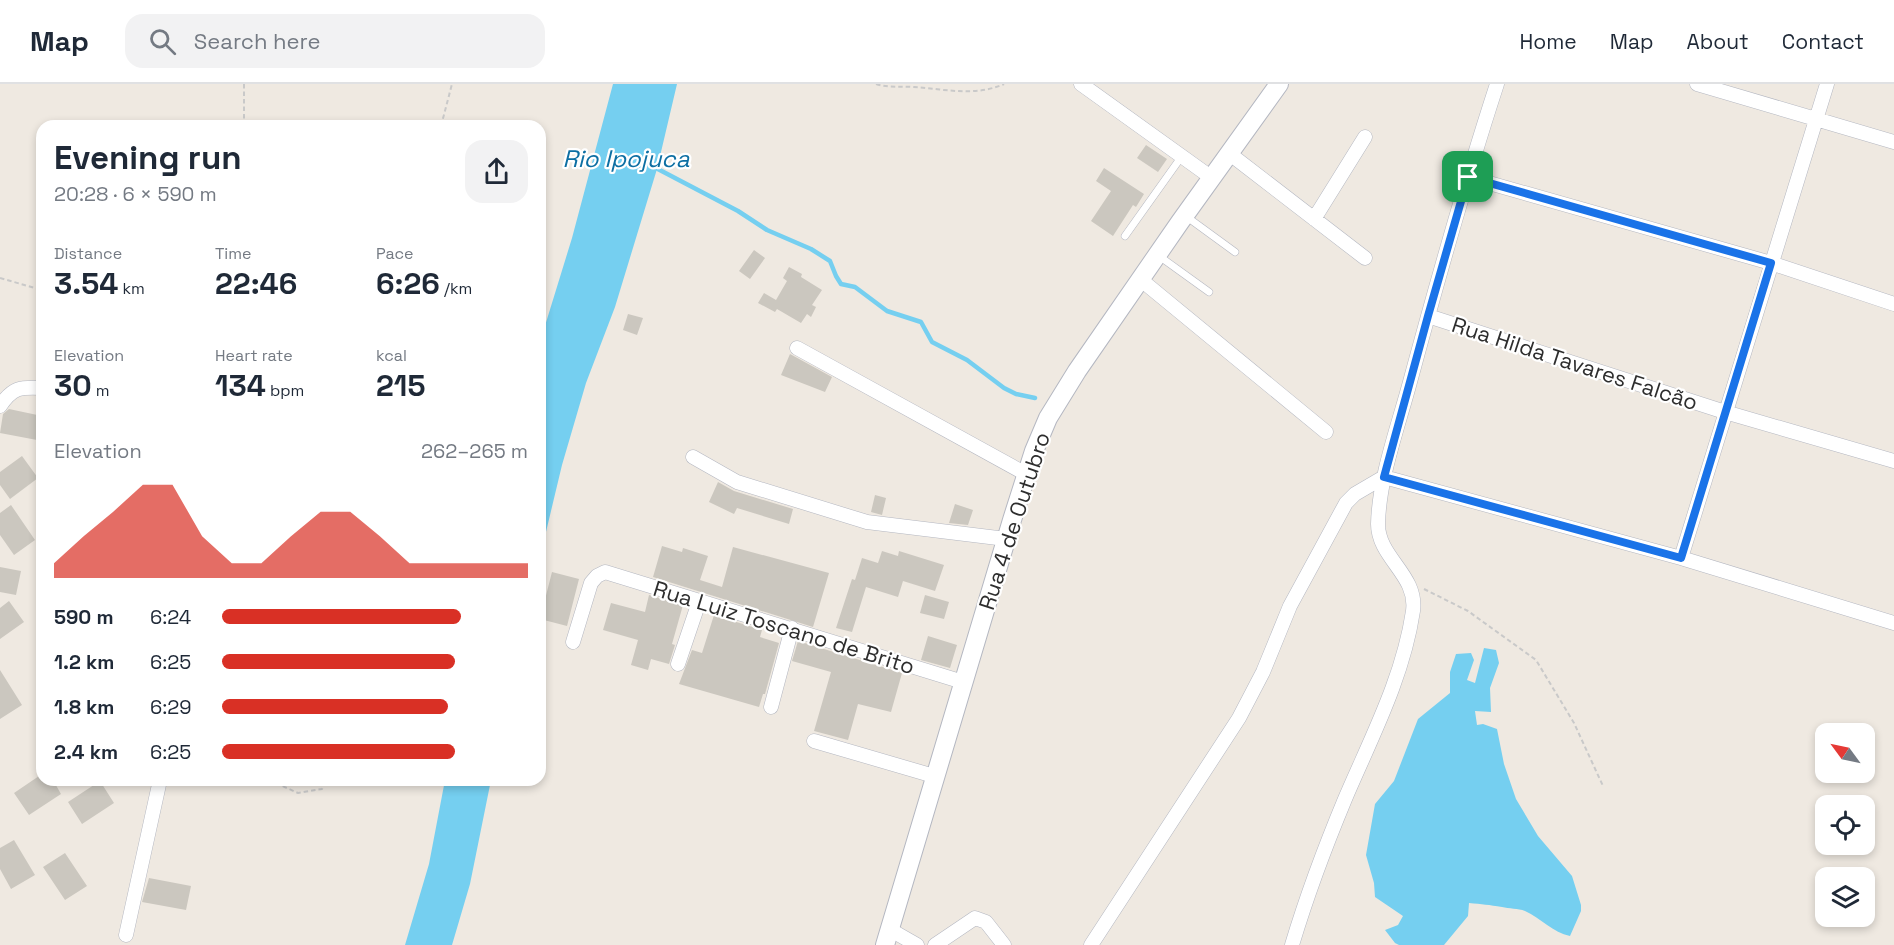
<!DOCTYPE html>
<html lang="en">
<head>
<meta charset="utf-8">
<style>
  :root { --surface:#fff; --page:#f2f2f3; --text:#1f2937; --muted:#747a83; --line:#e0e1e3; --accent:#d93025 }
  body { margin:0; font-family:"Space Grotesk",sans-serif; background:var(--page); color:var(--text); height:100vh; display:flex; flex-direction:column; font-size:22px; white-space:nowrap }
  * { box-sizing:border-box; margin:0 }
  p { font-size:20px; color:var(--muted) }
  .icon { flex:none; width:33px; height:33px; fill:none; stroke:currentColor; stroke-width:2; stroke-linecap:round; stroke-linejoin:round }
  .map { position:relative; flex:1; overflow:hidden }
  .drawer { position:absolute; left:36px; top:36px; width:510px; height:666px; display:flex; flex-direction:column; background:var(--surface); border-radius:18px; box-shadow:0 3px 9px #0003 }
  .drawer>* { flex:none }
  .needle { width:39px; rotate:303deg }
  .fabs { position:absolute; left:1815px; top:639px; display:grid; gap:12px }
  .fabs a { display:grid; place-items:center; width:60px; height:60px; border-radius:12px; background:var(--surface); box-shadow:0 3px 9px #0003; font-size:30px }
  .pin { position:absolute; display:grid; place-items:center; width:51px; height:51px; color:#fff; margin:-26px; border-radius:12px; box-shadow:0 3px 9px #0006 }
  .round { display:grid; place-items:center; flex:none; width:63px; height:63px; border-radius:18px; background:var(--page) }
  .summary { display:flex; align-items:center; justify-content:space-between; height:102px; padding:0 18px }
  h1 { font-size:33px; font-weight:700; line-height:45px }
  .figures { display:grid; grid-template-columns:repeat(3,1fr); gap:9px; height:102px; padding:6px 18px }
  .figures div { display:grid; align-content:center }
  .figures b { font-size:30px; font-weight:700 }
  .figures small { font-size:16px; font-weight:400 }
  .figures p { font-size:16px }
  .chart { height:168px; padding:12px 18px }
  .chart p { display:flex; justify-content:space-between }
  .chart svg { width:100%; height:108px; margin-top:6px; fill:var(--accent); opacity:.7 }
  ul { padding:0 18px; list-style:none; font-size:20px }
  li { display:grid; grid-template-columns:96px 72px 1fr; align-items:center; height:45px }
  li i { height:15px; border-radius:8px; background:var(--accent) }
  header { display:flex; align-items:center; gap:36px; box-sizing:border-box; height:84px; padding:0 30px; background:var(--surface); border-bottom:2px solid var(--line) }
  header strong { font-size:28px }
  nav { display:flex; gap:33px; margin-inline-start:auto; font-size:21px }
  .search { width:420px; height:54px; background:var(--page); display:flex; align-items:center; gap:15px; box-sizing:border-box; padding:0 21px; border-radius:18px; color:var(--muted); font-size:22px }
  .map>svg:first-child { display:block }
  .water { fill:#75cff0 }
  .lines { fill:none; stroke-linecap:round; stroke-linejoin:round }
  .stream { stroke:#75cff0; stroke-width:4.5 }
  .building { fill:#cbc7bf }
  .service-casing { stroke:#b4b7c1; stroke-width:8 }
  .minor-casing { stroke:#b4b7c1; stroke-width:15 }
  .secondary-casing { stroke:#b4b7c1; stroke-width:20 }
  .path { stroke:#c9c9c9; stroke-width:2; stroke-dasharray:4.5 3; stroke-linecap:butt }
  .service { stroke:#fff; stroke-width:7 }
  .minor { stroke:#fff; stroke-width:14 }
  .secondary { stroke:#fff; stroke-width:18 }
  .route-casing { stroke:#fff; stroke-width:12 }
  .route { stroke:#1a73e8; stroke-width:8 }
  .labels { text-anchor:middle; stroke-width:4.5; stroke-linejoin:round; paint-order:stroke }
  .street-label { font-size:22px; fill:#2e2e2e; stroke:#fff }
  .water-label { font-size:24px; font-style:italic; fill:#0d6fa3; stroke:#fff }
</style>
</head>
<body>
<header>
<strong>Map</strong>
<div class="search"><svg class="icon" aria-label="search" viewBox="0 0 24 24"><circle cx="10" cy="10" r="6"/><path d="M15 15l6 6"/></svg>Search here</div>
<nav><a>Home</a><a>Map</a><a>About</a><a>Contact</a></nav>
</header>
<div class="map">
<svg width="1894" height="861" viewBox="0 0 1894 861">
  <rect width="100%" height="100%" fill="#efe9e1"/>
  <path class="water" d="M 613,0 L 677,0 L 657,85 L 615,223 L 586,299 L 562,381 L 540,473 L 540,258 L 572,154 Z
    M 1484,564 L 1496,566 L 1499,579 L 1490,604 L 1491,628 L 1475,627 L 1477,641 L 1483,640 L 1497,645 L 1504,680 L 1516,715 L 1538,752 L 1572,792 L 1581,821 L 1581,827 L 1570,852 C 1553,849 1541,834 1525,827 C 1518,824 1509,825 1502,823 C 1489,821 1482,820 1469,819 L 1468,832 L 1444,861 L 1399,861 L 1395,859 L 1385,846 L 1398,841 L 1403,832 L 1375,813 L 1374,799 L 1366,771 L 1375,720 L 1394,697 L 1418,635 L 1450,609 L 1450,588 L 1456,570 L 1471,569 L 1474,576 L 1467,596 L 1475,599 Z
    M 445,696 L 491,696 L 470,800 L 452,861 L 405,861 L 429,780 Z"/>
  <g class="lines">
    <path class="stream" d="M 654,83 L 738,127 L 767,146 L 811,165 L 830,177 L 836,192 L 841,200 L 855,203 L 887,227 L 921,238 L 932,258 L 967,276 L 1004,304 L 1016,310 L 1035,314"/>
  </g>
  <path class="building" d="M 1146,61 L 1167,75 L 1158,88 L 1137,74 Z
    M 1104,84 L 1144,110 L 1136,123 L 1133,121 L 1113,152 L 1091,137 L 1111,107 L 1096,97 Z
    M 754,166 L 765,174 L 750,195 L 739,187 Z
    M 789,183 L 802,190 L 801,193 L 822,206 L 812,221 L 816,223 L 811,233 L 807,230 L 801,239 L 777,225 L 775,228 L 758,219 L 764,209 L 776,216 L 787,197 L 783,194 Z
    M 628,230 L 643,234 L 637,251 L 623,246 Z
    M 790,270 L 832,293 L 825,308 L 781,291 Z
    M 9,325 L 42,332 L 37,356 L 0,349 L 3,330 Z
    M 22,372 L 38,394 L 10,415 L 0,401 L 0,388 Z
    M 718,398 L 734,407 L 793,425 L 789,440 L 737,424 L 734,430 L 709,418 Z
    M 875,411 L 886,414 L 882,431 L 871,428 Z
    M 955,420 L 973,426 L 968,441 L 949,439 Z
    M 11,421 L 35,456 L 14,471 L 0,451 L 0,429 Z
    M 662,462 L 682,468 L 683,464 L 708,472 L 700,496 L 722,503 L 733,463 L 829,489 L 813,543 L 653,493 Z
    M 882,467 L 898,472 L 899,467 L 944,481 L 935,507 L 903,497 L 898,513 L 866,503 L 852,548 L 836,544 L 852,495 L 855,496 L 862,474 L 878,479 Z
    M 0,483 L 21,487 L 16,511 L 0,508 Z
    M 552,488 L 579,495 L 567,542 L 540,535 Z
    M 649,511 L 683,521 L 672,560 L 675,561 L 669,580 L 651,575 L 648,586 L 631,581 L 638,556 L 603,546 L 611,519 L 645,528 Z
    M 925,511 L 949,518 L 944,535 L 920,529 Z
    M 9,517 L 24,538 L 0,555 L 0,524 Z
    M 714,531 L 762,546 L 760,553 L 779,559 L 765,610 L 763,610 L 759,623 L 679,600 L 692,566 L 702,569 Z
    M 928,552 L 957,561 L 950,584 L 921,576 Z
    M 798,557 L 902,589 L 891,628 L 858,620 L 848,656 L 814,647 L 831,588 L 792,577 Z
    M 0,586 L 22,621 L 0,635 Z
    M 42,690 L 42,696 L 53,696 L 61,710 L 29,731 L 14,709 Z
    M 100,697 L 114,719 L 82,740 L 68,718 Z
    M 14,756 L 35,791 L 11,805 L 0,785 L 0,764 Z
    M 65,769 L 87,802 L 65,816 L 43,783 Z
    M 149,794 L 191,802 L 186,826 L 142,818 Z"/>
  <g class="lines">
    <g class="service-casing">
      <path id="service" d="M 1187,133 L 1235,168
        M 1125,152 L 1182,72
        M 1159,172 L 1209,208"/>
    </g>
    <g class="minor-casing">
      <path id="minor" d="M 1081,0 L 1212,94
        M 1697,0 L 1894,58
        M 1230,70 L 1365,174
        M 1468,93 L 1771,179 L 1894,220
        M 1314,135 L 1365,53
        M 1140,195 L 1326,348
        M 1428,232 L 1725,328 L 1894,377
        M 797,264 L 1026,390
        M 0,322 C 13,303 20,303 42,304
        M 693,373 L 737,398 L 867,438 L 1006,455
        M 1384,393 L 1681,474 L 1894,539
        M 1681,474 L 1827,0
        M 573,558 L 591,499 L 597,492 L 605,488 L 963,598
        M 678,580 L 699,518
        M 771,623 L 792,544
        M 814,657 L 934,692
        M 889,845 L 917,861
        M 126,851 L 160,696
        M 935,861 L 975,834 L 986,838 L 1004,861
        M 1091,861 L 1239,634 L 1263,588 L 1290,522 L 1346,419 L 1355,410 L 1384,393
        M 1292,861 C 1307,811 1325,763 1345,715 C 1371,654 1403,594 1413,527 C 1418,491 1378,474 1378,440 C 1379,394 1398,343 1410,298 C 1437,198 1465,98 1497,0"/>
    </g>
    <g class="secondary-casing">
      <path id="secondary" d="M 885,861 L 1012,436 L 1034,367 L 1048,334 L 1077,287 L 1180,138 L 1279,0"/>
    </g>
    <path class="path" d="M 244,0 L 244,42
      M 876,0 C 889,4 901,2 914,3 C 944,5 975,13 1004,0
      M 441,42 L 452,0
      M 0,194 L 42,206
      M 1424,505 L 1468,527 L 1536,576 L 1574,639 L 1603,702
      M 269,696 L 298,709 L 322,705 L 327,696"/>
    <use href="#service" class="service"/>
    <use href="#minor" class="minor"/>
    <use href="#secondary" class="secondary"/>
  </g>
  <g class="lines">
    <g class="route-casing">
      <path id="route" d="M 1468,93 L 1771,179 L 1681,474 L 1384,393 L 1428,232 Z"/>
    </g>
    <use href="#route" class="route"/>
  </g>
  <g class="labels">
    <g class="street-label">
      <text transform="translate(1575 279) rotate(18)" y="8">Rua Hilda Tavares Falcão</text>
      <text transform="translate(1014 437) rotate(-72)" y="8">Rua 4 de Outubro</text>
      <text transform="translate(784 543) rotate(17)" y="8">Rua Luiz Toscano de Brito</text>
    </g>
    <g class="water-label">
      <text x="626" y="83">Rio Ipojuca</text>
    </g>
  </g>
</svg>
<div class="fabs">
<a><svg class="needle" viewBox="-14 -14 28 28"><path d="M0-13l5 13h-10z" fill="#e53935"/><path d="M0 13l5-13h-10z" fill="#747a83"/></svg></a>
<a><svg class="icon" aria-label="locate" viewBox="0 0 24 24"><circle cx="12" cy="12" r="6"/><path d="M12 2v4M12 18v4M2 12h4M18 12h4"/></svg></a>
<a><svg class="icon" aria-label="layers" viewBox="0 0 24 24"><path d="M12 4l9 5-9 5-9-5zM3 14l9 5 9-5"/></svg></a>
</div>
<div class="pin" style="left:1468px;top:93px;background:#1e9e55"><svg class="icon" aria-label="arrive" viewBox="0 0 24 24"><path d="M6 21V4h12l-3 4 3 4H6"/></svg></div>
<section class="drawer">
<div class="summary"><div><h1>Evening run</h1><p>20:28 · 6 × 590 m</p></div><a class="round"><svg class="icon" aria-label="share" viewBox="0 0 24 24"><path d="M12 15V3M7 8l5-5 5 5M5 13v7h14v-7"/></svg></a></div>
<div class="figures">
<div><p>Distance</p><b>3.54<small> km</small></b></div>
<div><p>Time</p><b>22:46</b></div>
<div><p>Pace</p><b>6:26<small> /km</small></b></div>
</div>
<div class="figures">
<div><p>Elevation</p><b>30<small> m</small></b></div>
<div><p>Heart rate</p><b>134<small> bpm</small></b></div>
<div><p>kcal</p><b>215</b></div>
</div>
<div class="chart"><p><span>Elevation</span>262–265 m</p>
<svg viewBox="0 0 160 44" preserveAspectRatio="none"><path d="M0 44V38L10 27L20 17L30 6L40 6L50 27L60 38L70 38L80 27L90 17L100 17L110 27L120 38L130 38L140 38L150 38L160 38V44z"/></svg>
</div>
<ul>
<li><b>590 m</b>6:24<i style="width:78%"></i></li>
<li><b>1.2 km</b>6:25<i style="width:76%"></i></li>
<li><b>1.8 km</b>6:29<i style="width:74%"></i></li>
<li><b>2.4 km</b>6:25<i style="width:76%"></i></li>
</ul>
</section>
</div>
</body>
</html>
